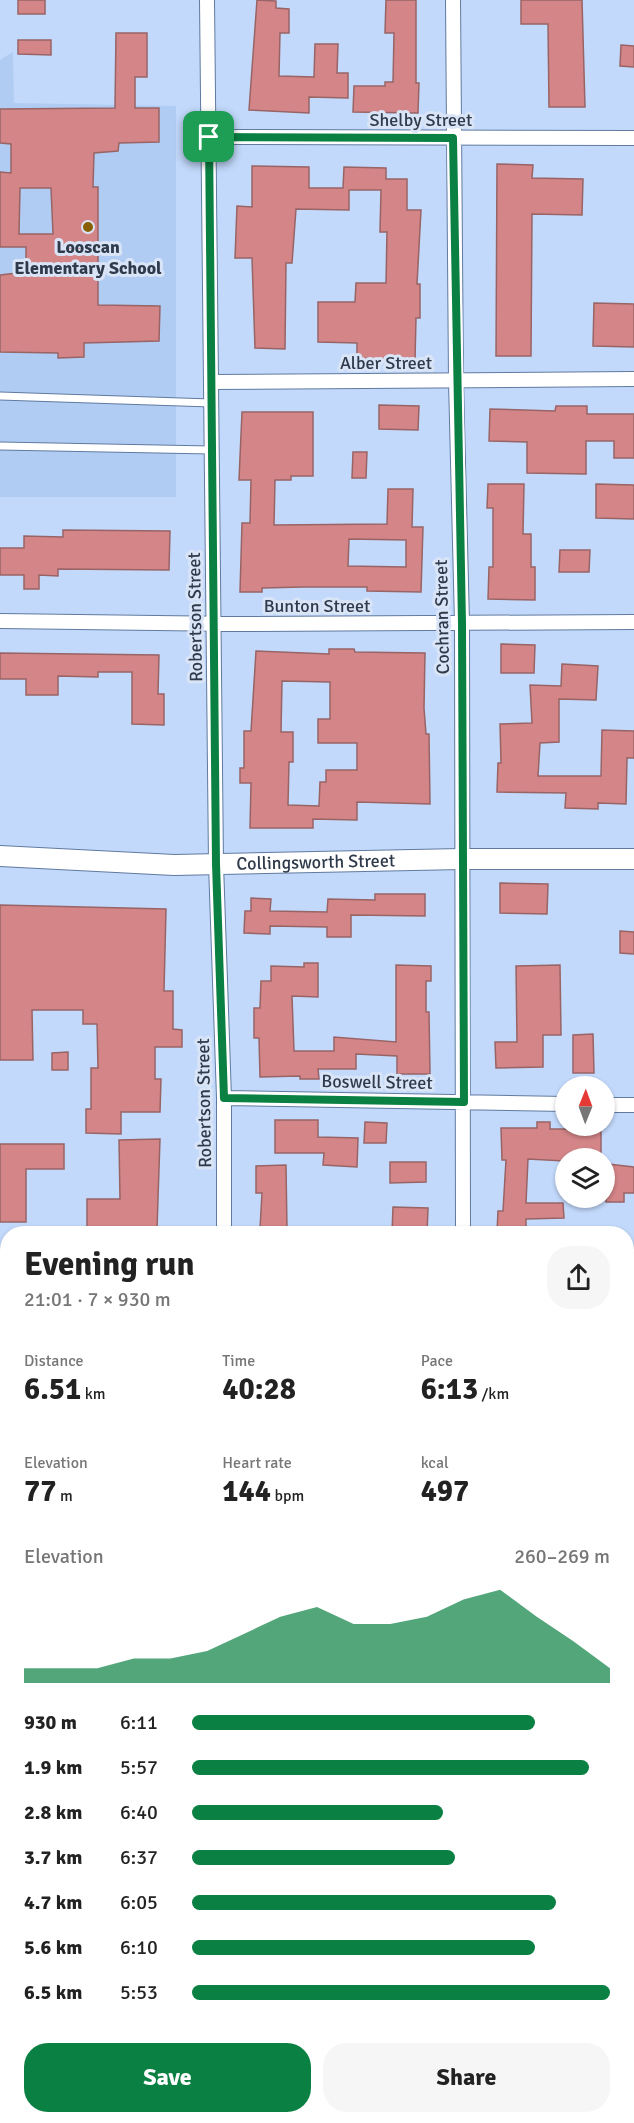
<!DOCTYPE html>
<html lang="en">
<head>
<meta charset="utf-8">
<style>
  :root { --surface:#fff; --page:#f6f6f6; --text:#222; --muted:#767676; --accent:#0b8043 }
  body { margin:0; font-family:Signika,sans-serif; background:var(--page); color:var(--text); height:100vh; display:flex; flex-direction:column; font-size:22px; white-space:nowrap }
  * { box-sizing:border-box; margin:0 }
  p { font-size:20px; color:var(--muted) }
  .icon { flex:none; width:33px; height:33px; fill:none; stroke:currentColor; stroke-width:2; stroke-linecap:round; stroke-linejoin:round }
  .map { position:relative; flex:1; overflow:hidden }
  .side { position:absolute; left:0px; top:1226px; width:634px; height:898px; display:flex; flex-direction:column; background:var(--surface); border-radius:24px 24px 0 0; box-shadow:0 2px 4px #0004 }
  .side>* { flex:none }
  .needle { width:39px; rotate:1deg }
  .tools { position:absolute; left:555px; top:1076px; display:grid; gap:12px }
  .tools a { display:grid; place-items:center; width:60px; height:60px; border-radius:50%; background:var(--surface); box-shadow:0 2px 4px #0004; font-size:30px }
  .pin { position:absolute; display:grid; place-items:center; width:51px; height:51px; color:#fff; margin:-26px; border-radius:12px; box-shadow:0 3px 9px #0006 }
  .round { display:grid; place-items:center; flex:none; width:63px; height:63px; border-radius:24px; background:var(--page) }
  .overview { display:flex; align-items:center; justify-content:space-between; height:102px; padding:0 24px }
  h1 { font-size:33px; font-weight:700; line-height:45px }
  .stats { display:grid; grid-template-columns:repeat(3,1fr); gap:9px; height:102px; padding:6px 24px }
  .stats div { display:grid; align-content:center }
  .stats b { font-size:30px; font-weight:700 }
  .stats small { font-size:16px; font-weight:400 }
  .stats p { font-size:16px }
  .chart { height:168px; padding:12px 24px }
  .chart p { display:flex; justify-content:space-between }
  .chart svg { width:100%; height:108px; margin-top:6px; fill:var(--accent); opacity:.7 }
  .button { display:flex; gap:12px; margin-top:auto; padding:12px 24px }
  .button a { flex:1; height:69px; border-radius:24px; background:var(--accent); color:#fff; font-size:24px; font-weight:700; line-height:69px; text-align:center }
  .button a+a { background:var(--page); color:var(--text) }
  ul { padding:0 24px; list-style:none; font-size:20px }
  li { display:grid; grid-template-columns:96px 72px 1fr; align-items:center; height:45px }
  li i { height:15px; border-radius:8px; background:var(--accent) }
  .map>svg:first-child { display:block }
  .built { fill:#b1ccf3 }
  .building { fill:#d48588; stroke:#986465; stroke-width:1.5; fill-rule:evenodd }
  .lines { fill:none; stroke-linecap:round; stroke-linejoin:round }
  .service-casing { stroke:#607aa0; stroke-width:9 }
  .minor-casing { stroke:#607aa0; stroke-width:16 }
  .tertiary-casing { stroke:#607aa0; stroke-width:19 }
  .secondary-casing { stroke:#607aa0; stroke-width:22 }
  .service { stroke:#fff; stroke-width:7 }
  .minor { stroke:#fff; stroke-width:14 }
  .tertiary { stroke:#fff; stroke-width:16 }
  .secondary { stroke:#fff; stroke-width:20 }
  .route-casing { stroke:#fff; stroke-width:12 }
  .route { stroke:#0b8043; stroke-width:8 }
  .poi-dot { fill:#895e00; stroke:#d9e5f7; stroke-width:2 }
  .labels { text-anchor:middle; stroke-width:6; stroke-linejoin:round; paint-order:stroke }
  .street-label { font-size:18px; fill:#2f3a4b; stroke:#d9e5f7 }
  .poi-label { font-size:18px; font-weight:bold; fill:#2f3a4b; stroke:#d9e5f7 }
</style>
</head>
<body>
<div class="map">
<svg width="634" height="2123" viewBox="0 0 634 2123">
  <rect width="100%" height="100%" fill="#c2d9fb"/>
  <path class="built" d="M 13,52 L 14,103 L 176,106 L 176,497 L 0,497 L 0,60 Z"/>
  <path class="building" d="M 18,0 L 45,0 L 45,14 L 18,14 Z
    M 257,0 L 276,1 L 276,8 L 289,9 L 289,33 L 280,33 L 279,76 L 314,77 L 315,44 L 338,44 L 337,73 L 348,73 L 348,98 L 309,97 L 309,113 L 249,110 Z
    M 386,0 L 416,0 L 416,83 L 419,83 L 418,113 L 353,112 L 354,86 L 385,86 L 385,82 L 393,82 L 394,33 L 385,33 Z
    M 521,0 L 582,0 L 585,107 L 549,107 L 548,24 L 521,24 Z
    M 116,33 L 147,33 L 147,77 L 135,77 L 135,108 L 159,108 L 159,142 L 119,143 L 118,151 L 94,153 L 93,187 L 98,187 L 98,305 L 160,306 L 159,341 L 84,343 L 84,357 L 58,358 L 58,353 L 0,352 L 0,275 L 26,272 L 26,247 L 0,247 L 0,172 L 11,173 L 11,144 L 0,143 L 0,109 L 115,108 ZM 20,188 L 51,188 L 53,234 L 19,234 Z
    M 18,40 L 51,40 L 51,55 L 18,54 Z
    M 621,45 L 634,46 L 634,67 L 620,66 Z
    M 497,164 L 533,165 L 532,178 L 583,179 L 582,215 L 532,214 L 531,356 L 496,356 Z
    M 252,166 L 309,167 L 309,188 L 343,188 L 344,167 L 386,168 L 386,179 L 407,179 L 407,210 L 421,210 L 417,284 L 420,284 L 420,318 L 416,318 L 415,360 L 357,358 L 357,343 L 318,342 L 318,302 L 355,302 L 356,283 L 386,283 L 387,232 L 380,232 L 381,190 L 349,190 L 349,210 L 296,209 L 292,263 L 286,263 L 285,349 L 255,348 L 252,258 L 235,258 L 237,206 L 252,207 Z
    M 594,303 L 634,304 L 634,347 L 593,346 Z
    M 379,405 L 419,406 L 418,430 L 379,429 Z
    M 556,406 L 587,406 L 587,414 L 634,414 L 634,458 L 614,458 L 614,441 L 586,441 L 586,474 L 527,473 L 527,442 L 489,441 L 490,409 L 555,411 Z
    M 242,412 L 313,412 L 313,476 L 291,476 L 291,480 L 275,480 L 274,525 L 387,524 L 388,489 L 413,489 L 412,527 L 423,527 L 421,592 L 367,591 L 367,587 L 303,587 L 262,588 L 262,592 L 240,592 L 242,523 L 250,523 L 251,480 L 239,480 ZM 349,539 L 406,540 L 406,567 L 348,566 Z
    M 353,452 L 367,452 L 366,478 L 352,478 Z
    M 488,484 L 524,484 L 523,534 L 531,534 L 531,567 L 535,567 L 535,600 L 488,599 L 489,567 L 493,567 L 493,508 L 487,508 Z
    M 596,484 L 634,485 L 634,519 L 596,518 Z
    M 63,530 L 170,531 L 169,570 L 58,569 L 58,576 L 39,575 L 39,589 L 24,589 L 24,575 L 0,575 L 0,548 L 24,548 L 24,536 L 63,537 Z
    M 560,550 L 590,550 L 589,572 L 559,572 Z
    M 501,644 L 535,645 L 534,673 L 501,673 Z
    M 329,649 L 354,649 L 355,652 L 425,653 L 424,708 L 426,734 L 429,734 L 430,804 L 357,802 L 357,820 L 313,819 L 313,828 L 250,828 L 251,783 L 240,783 L 240,768 L 244,768 L 244,731 L 251,731 L 256,651 L 329,654 ZM 282,681 L 330,682 L 330,719 L 318,719 L 318,743 L 357,743 L 357,770 L 326,770 L 326,782 L 320,782 L 319,806 L 288,805 L 289,762 L 293,762 L 293,732 L 281,732 Z
    M 0,653 L 159,655 L 158,694 L 164,694 L 164,725 L 132,724 L 132,672 L 98,672 L 98,677 L 58,676 L 58,695 L 26,695 L 26,679 L 0,679 Z
    M 562,664 L 598,666 L 596,700 L 559,699 L 559,742 L 540,743 L 538,776 L 601,776 L 602,730 L 634,731 L 634,758 L 627,758 L 626,804 L 598,803 L 598,809 L 565,808 L 566,793 L 497,792 L 498,763 L 501,763 L 500,724 L 532,723 L 530,685 L 561,686 Z
    M 500,883 L 548,884 L 547,914 L 500,913 Z
    M 375,894 L 425,894 L 425,916 L 351,915 L 351,937 L 327,937 L 327,927 L 270,926 L 270,934 L 244,933 L 245,911 L 251,911 L 251,898 L 271,899 L 270,911 L 327,912 L 328,899 L 375,900 Z
    M 0,905 L 166,909 L 164,991 L 173,991 L 173,1029 L 182,1030 L 182,1047 L 155,1047 L 155,1079 L 161,1079 L 160,1112 L 121,1112 L 121,1134 L 86,1133 L 86,1109 L 91,1109 L 91,1068 L 98,1068 L 97,1024 L 83,1024 L 83,1010 L 32,1010 L 33,1060 L 0,1060 Z
    M 620,931 L 634,932 L 634,954 L 620,953 Z
    M 304,963 L 318,963 L 318,997 L 292,996 L 294,1051 L 334,1051 L 334,1037 L 396,1042 L 396,965 L 431,966 L 431,981 L 426,981 L 426,1012 L 429,1012 L 430,1074 L 397,1074 L 397,1056 L 356,1054 L 356,1069 L 318,1069 L 319,1079 L 300,1079 L 300,1076 L 260,1077 L 259,1038 L 254,1038 L 254,1008 L 260,1008 L 261,981 L 271,981 L 271,966 L 304,967 Z
    M 560,965 L 561,1035 L 543,1035 L 543,1067 L 496,1068 L 495,1042 L 517,1042 L 516,966 Z
    M 593,1034 L 594,1073 L 573,1073 L 573,1035 Z
    M 68,1052 L 68,1070 L 52,1070 L 52,1053 Z
    M 275,1120 L 318,1120 L 318,1137 L 358,1138 L 357,1167 L 323,1165 L 324,1153 L 275,1153 Z
    M 365,1122 L 387,1123 L 386,1143 L 364,1143 Z
    M 537,1122 L 550,1122 L 550,1129 L 601,1129 L 601,1158 L 564,1158 L 564,1161 L 528,1159 L 526,1203 L 563,1203 L 564,1218 L 526,1219 L 526,1233 L 497,1232 L 498,1211 L 503,1211 L 506,1160 L 502,1160 L 501,1128 L 537,1128 Z
    M 160,1139 L 157,1229 L 123,1229 L 123,1233 L 108,1233 L 108,1229 L 87,1229 L 87,1199 L 120,1199 L 119,1140 Z
    M 0,1144 L 64,1144 L 64,1169 L 26,1169 L 26,1222 L 0,1222 Z
    M 390,1162 L 426,1162 L 426,1182 L 390,1183 Z
    M 608,1164 L 634,1167 L 634,1193 L 624,1193 L 624,1202 L 606,1202 Z
    M 286,1165 L 287,1230 L 260,1229 L 262,1193 L 256,1193 L 256,1166 Z
    M 393,1207 L 428,1208 L 427,1233 L 392,1233 Z"/>
  <g class="lines">
    <g class="service-casing">
      <path id="service" d="M 0,396 L 211,403
        M 0,446 L 211,450
        M 462,2116 L 462,2123"/>
    </g>
    <g class="minor-casing">
      <path id="minor" d="M 207,0 L 216,864 L 224,1098 L 224,1233
        M 453,0 L 456,381 L 462,623 L 463,1233
        M 209,137 L 634,138
        M 211,382 L 634,379
        M 0,621 L 234,624 L 634,622
        M 224,1098 L 566,1104
        M 604,1105 L 634,1105
        M 0,1336 L 8,1336
        M 627,1344 L 634,1344
        M 627,1588 L 634,1588
        M 627,2088 L 634,2088
        M 203,2123 L 203,2116"/>
    </g>
    <g class="tertiary-casing">
      <path id="tertiary" d="M 0,1828 L 8,1828
        M 627,1834 L 634,1834
        M 415,2123 L 415,2116"/>
    </g>
    <g class="secondary-casing">
      <g id="secondary">
        <path id="s1" d="M 0,856 L 174,865 L 462,859 L 634,859"/>
      </g>
    </g>
    <use href="#service" class="service"/>
    <use href="#minor" class="minor"/>
    <use href="#tertiary" class="tertiary"/>
    <use href="#secondary" class="secondary"/>
  </g>
  <g class="lines">
    <g class="route-casing">
      <path id="route" d="M 209,137 L 453,138 L 462,623 L 464,1102 L 224,1098 L 216,864 Z"/>
    </g>
    <use href="#route" class="route"/>
  </g>
  <circle class="poi-dot" cx="88" cy="227" r="6"/>
  <g class="labels">
    <g class="street-label">
      <text x="421" y="126">Shelby Street</text>
      <text x="386" y="369">Alber Street</text>
      <text x="317" y="612">Bunton Street</text>
      <text transform="translate(195 617) rotate(-91)" y="6">Robertson Street</text>
      <text transform="translate(442 617) rotate(-91)" y="6">Cochran Street</text>
      <text dy="6" stroke="none"><textPath href="#s1" startOffset="316">Collingsworth Street</textPath></text>
      <text transform="translate(377 1082) rotate(1)" y="6">Boswell Street</text>
      <text transform="translate(204 1103) rotate(-91)" y="6">Robertson Street</text>
    </g>
    <g class="poi-label">
      <text x="88" y="253">Looscan<tspan x="88" dy="21">Elementary School</tspan></text>
    </g>
  </g>
</svg>
<div class="tools">
<a><svg class="needle" viewBox="-14 -14 28 28"><path d="M0-13l5 13h-10z" fill="#e53935"/><path d="M0 13l5-13h-10z" fill="#767676"/></svg></a>
<a><svg class="icon" aria-label="layers" viewBox="0 0 24 24"><path d="M12 4l9 5-9 5-9-5zM3 14l9 5 9-5"/></svg></a>
</div>
<div class="pin" style="left:209px;top:137px;background:#1e9e55"><svg class="icon" aria-label="arrive" viewBox="0 0 24 24"><path d="M6 21V4h12l-3 4 3 4H6"/></svg></div>
<section class="side">
<div class="overview"><div><h1>Evening run</h1><p>21:01 · 7 × 930 m</p></div><a class="round"><svg class="icon" aria-label="share" viewBox="0 0 24 24"><path d="M12 15V3M7 8l5-5 5 5M5 13v7h14v-7"/></svg></a></div>
<div class="stats">
<div><p>Distance</p><b>6.51<small> km</small></b></div>
<div><p>Time</p><b>40:28</b></div>
<div><p>Pace</p><b>6:13<small> /km</small></b></div>
</div>
<div class="stats">
<div><p>Elevation</p><b>77<small> m</small></b></div>
<div><p>Heart rate</p><b>144<small> bpm</small></b></div>
<div><p>kcal</p><b>497</b></div>
</div>
<div class="chart"><p><span>Elevation</span>260–269 m</p>
<svg viewBox="0 0 160 44" preserveAspectRatio="none"><path d="M0 44V38L10 38L20 38L30 34L40 34L50 31L60 24L70 17L80 13L90 20L100 20L110 17L120 10L130 6L140 17L150 27L160 38V44z"/></svg>
</div>
<ul>
<li><b>930 m</b>6:11<i style="width:82%"></i></li>
<li><b>1.9 km</b>5:57<i style="width:95%"></i></li>
<li><b>2.8 km</b>6:40<i style="width:60%"></i></li>
<li><b>3.7 km</b>6:37<i style="width:63%"></i></li>
<li><b>4.7 km</b>6:05<i style="width:87%"></i></li>
<li><b>5.6 km</b>6:10<i style="width:82%"></i></li>
<li><b>6.5 km</b>5:53<i style="width:100%"></i></li>
</ul>
<div class="button"><a>Save</a><a>Share</a></div>
</section>
</div>
</body>
</html>
